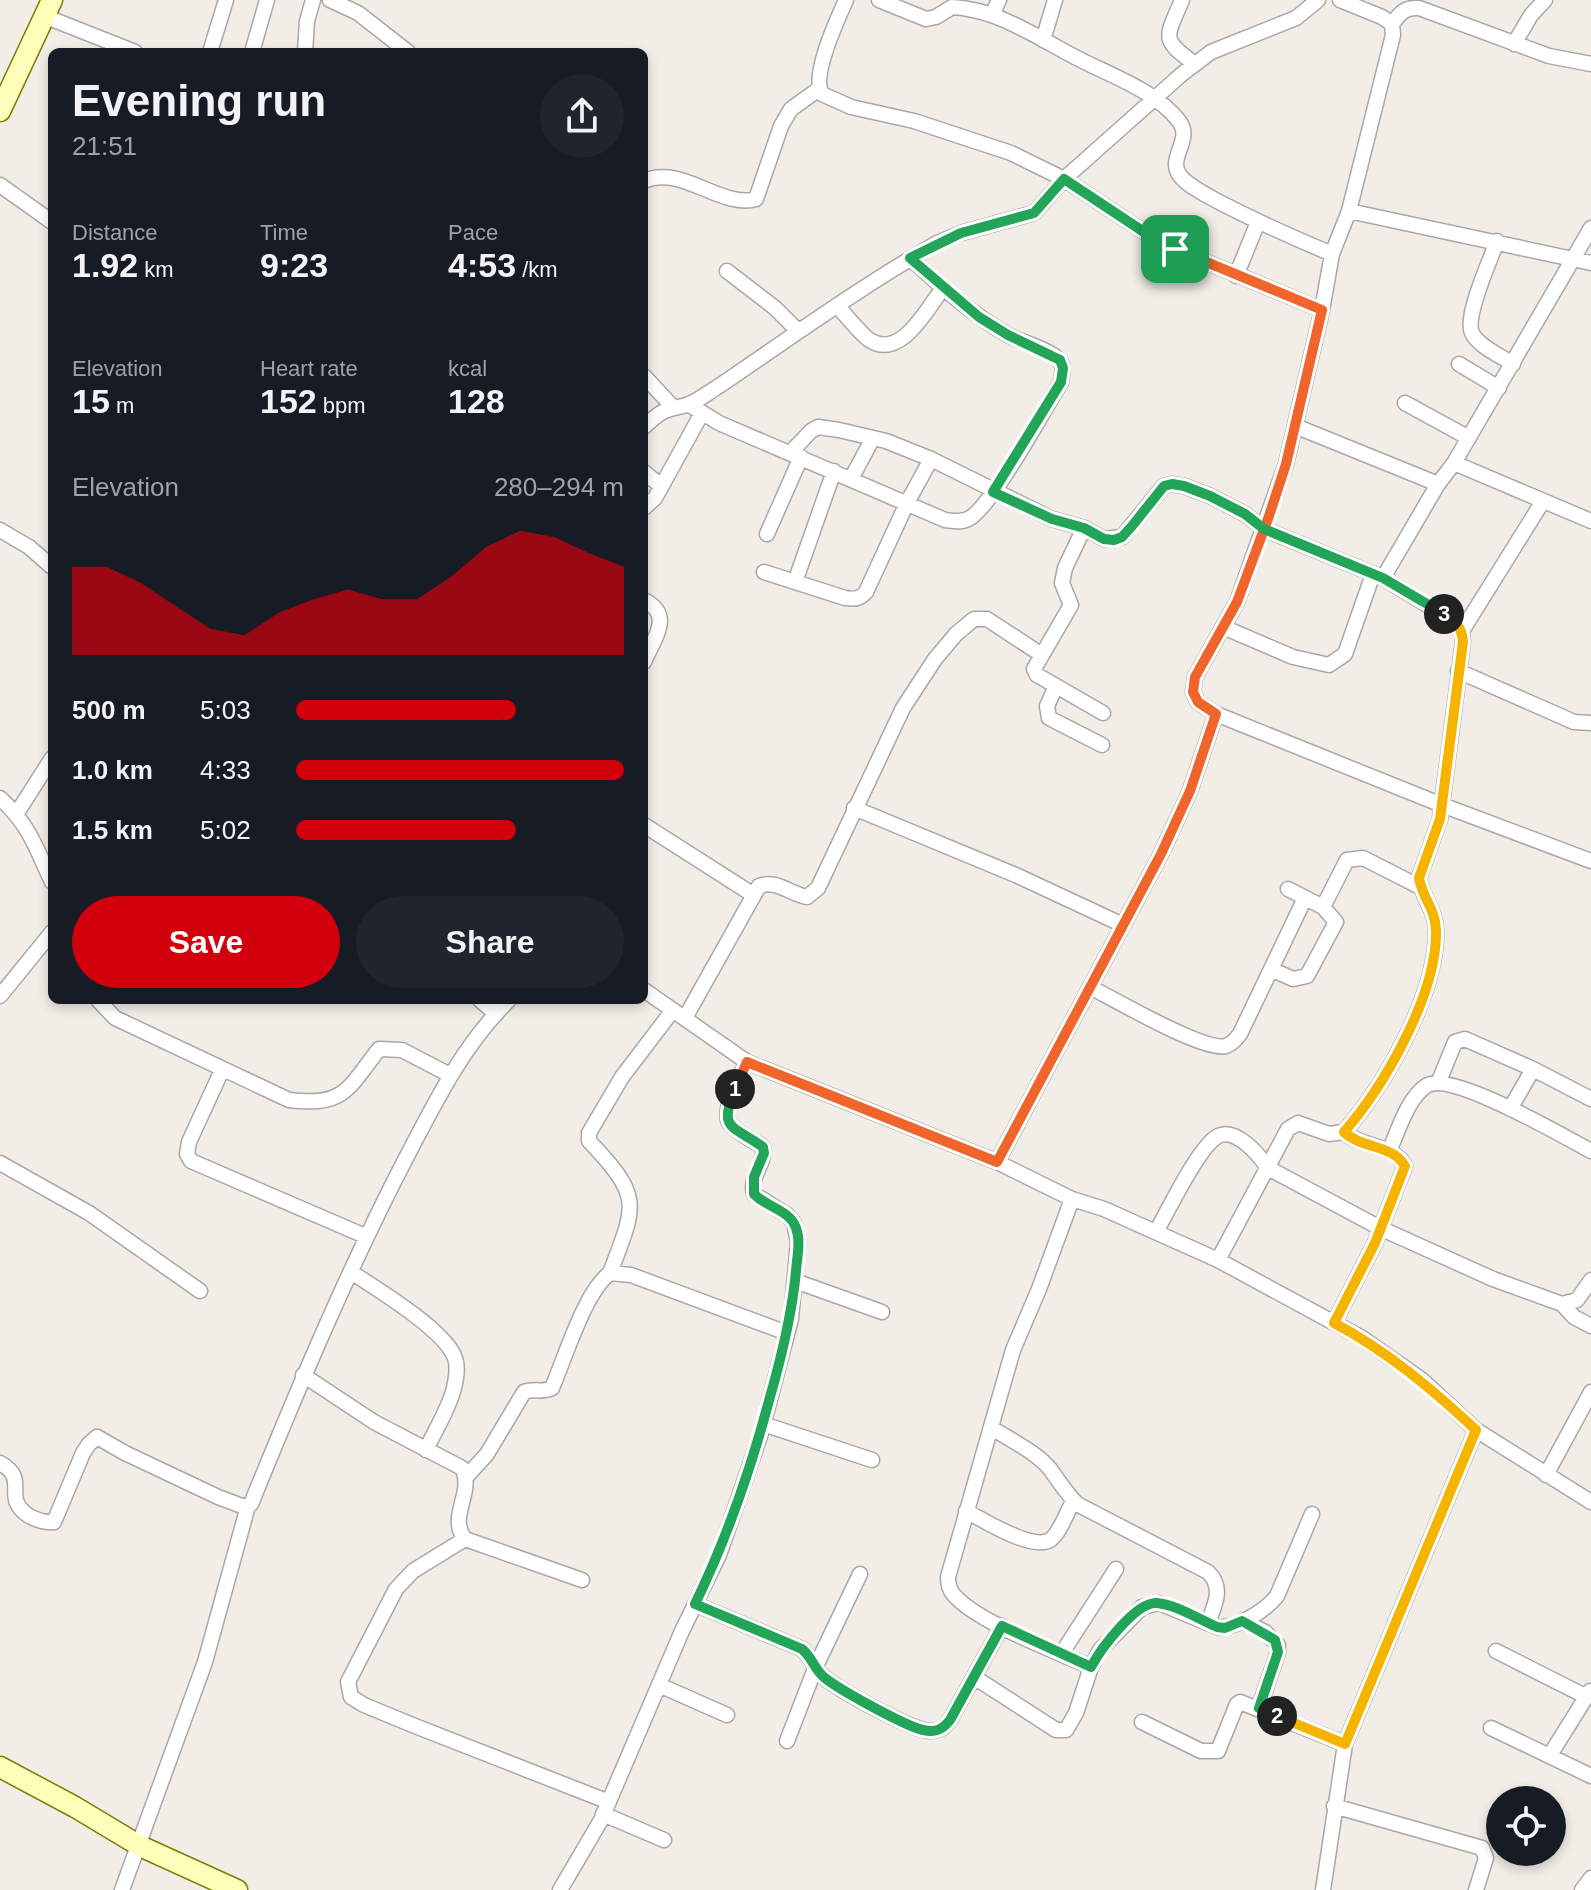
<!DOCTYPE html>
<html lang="en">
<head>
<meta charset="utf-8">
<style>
  :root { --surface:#171b24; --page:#20242c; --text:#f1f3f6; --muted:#9ea1a6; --accent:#d2000d }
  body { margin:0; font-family:Helvetica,sans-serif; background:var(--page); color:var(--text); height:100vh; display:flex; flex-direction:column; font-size:30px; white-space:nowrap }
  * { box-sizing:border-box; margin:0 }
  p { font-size:26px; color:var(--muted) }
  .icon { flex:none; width:44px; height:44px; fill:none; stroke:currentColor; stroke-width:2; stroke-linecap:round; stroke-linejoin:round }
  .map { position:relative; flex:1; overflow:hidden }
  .sheet { position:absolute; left:48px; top:48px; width:600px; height:956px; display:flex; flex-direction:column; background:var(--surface); border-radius:12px; box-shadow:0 4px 12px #0003 }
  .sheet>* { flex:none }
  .fabs { position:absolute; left:1486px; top:1786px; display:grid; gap:16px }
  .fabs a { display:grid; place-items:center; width:80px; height:80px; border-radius:50%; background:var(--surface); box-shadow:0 4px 12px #0003; font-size:40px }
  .pin { position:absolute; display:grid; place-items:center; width:68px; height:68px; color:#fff; margin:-34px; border-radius:16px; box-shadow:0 4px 12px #0006 }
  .km { position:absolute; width:40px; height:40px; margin:-20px; border-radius:50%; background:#222; color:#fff; font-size:22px; line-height:40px; text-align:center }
  .round { display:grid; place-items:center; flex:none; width:84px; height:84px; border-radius:42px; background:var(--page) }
  .headline { display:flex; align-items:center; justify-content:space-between; height:136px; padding:0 24px }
  h1 { font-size:44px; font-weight:600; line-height:60px }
  .stats { display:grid; grid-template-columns:repeat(3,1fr); gap:12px; height:136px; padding:8px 24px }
  .stats div { display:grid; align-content:center }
  .stats b { font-size:34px; font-weight:600 }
  .stats small { font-size:22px; font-weight:400 }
  .stats p { font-size:22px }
  .chart { height:224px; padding:16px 24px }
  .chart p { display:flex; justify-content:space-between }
  .chart svg { width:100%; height:144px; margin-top:8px; fill:var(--accent); opacity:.7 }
  .action { display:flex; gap:16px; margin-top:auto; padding:16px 24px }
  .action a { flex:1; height:92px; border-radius:48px; background:var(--accent); color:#fff; font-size:32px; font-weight:600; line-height:92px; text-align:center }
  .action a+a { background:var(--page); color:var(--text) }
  ul { padding:0 24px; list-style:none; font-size:26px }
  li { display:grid; grid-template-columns:128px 96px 1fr; align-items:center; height:60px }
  li i { height:20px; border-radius:10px; background:var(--accent) }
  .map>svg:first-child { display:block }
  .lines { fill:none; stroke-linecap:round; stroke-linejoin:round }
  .street-casing { stroke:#a8a8a8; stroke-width:17 }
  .secondary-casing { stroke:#798000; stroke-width:23 }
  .street { stroke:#fff; stroke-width:14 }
  .secondary { stroke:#fefdb9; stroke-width:20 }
  .split-1-casing { stroke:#fff; stroke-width:16 }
  .split-2-casing { stroke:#fff; stroke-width:16 }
  .split-3-casing { stroke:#fff; stroke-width:16 }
  .split-4-casing { stroke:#fff; stroke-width:16 }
  .split-1 { stroke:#f0652b; stroke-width:10 }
  .split-2 { stroke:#22a559; stroke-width:10 }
  .split-3 { stroke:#f5b400; stroke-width:10 }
  .split-4 { stroke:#22a559; stroke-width:10 }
</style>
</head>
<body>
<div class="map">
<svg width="1591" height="1890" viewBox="0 0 1591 1890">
  <rect width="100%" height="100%" fill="#f2ede7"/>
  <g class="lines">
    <g class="street-casing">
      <path id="street" d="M 330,0 L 358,13 L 408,52
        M 846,0 C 837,20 811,76 822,94 L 851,107 L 914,121 L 1011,153 L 1064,179 L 1144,232 L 1175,249 L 1322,310
        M 879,0 L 926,19 L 936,17 L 952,7 C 966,8 981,11 994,16 C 1022,26 1048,43 1075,57 C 1109,75 1155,90 1179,121 C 1194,140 1165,159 1181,177 C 1191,188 1208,196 1221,203 C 1258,222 1294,238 1332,254
        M 1182,0 C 1166,38 1160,39 1195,64
        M 1340,0 L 1382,17 L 1392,24 L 1393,35 L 1349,211 L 1332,254 L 1322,310 L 1286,464 L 1237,602 L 1195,677 L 1193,692 L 1198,702 L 1216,714 L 1442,805 L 1591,861
        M 992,15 L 999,0
        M 44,16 L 135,52
        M 1392,24 C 1401,12 1405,7 1419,8 L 1549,56 L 1591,64
        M 1043,40 L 1055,0
        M 1514,44 L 1531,15 L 1545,0
        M 210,52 L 226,0
        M 252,52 L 267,0
        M 305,52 L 307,21 L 313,0
        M 644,181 C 681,164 721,209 756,199 L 781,126 L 791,109 L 819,89
        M 0,185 L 52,222
        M 1349,211 L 1591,263
        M 1497,241 C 1491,259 1464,316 1472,333 C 1478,346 1501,356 1513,364
        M 727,271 L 775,308 L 798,331
        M 1236,276 L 1258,222
        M 837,306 C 847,316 857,330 868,339 C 900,362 927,309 943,288
        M 1459,364 L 1499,388
        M 644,376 L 672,406
        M 1405,403 L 1469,438
        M 688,404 L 719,423 L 945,520 C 953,521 962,523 970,518 C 992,505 1044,410 1061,382 C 1062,374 1065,365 1058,359 C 1048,349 1021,342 1008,335 C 972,315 941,286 910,258
        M 1295,426 L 1438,484
        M 644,427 C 663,409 663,411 687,405 C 698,401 709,392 719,386 C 791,337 862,286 937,243 L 961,233 L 1034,213 L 1064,179 L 1182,74 L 1211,52 L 1296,18 L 1318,0
        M 791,452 L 811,431 L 818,427 L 839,430 L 886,441 L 931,459 L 1052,519 L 1084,528 L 1104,539 L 1122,537 L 1164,486 L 1172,484 L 1184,486 L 1210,496 L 1245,514 L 1264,529 L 1383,578 L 1457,623 L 1462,631 L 1463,642 L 1440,819 L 1419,878 C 1422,898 1436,910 1436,931 C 1437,994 1385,1085 1344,1132 L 1329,1134 L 1298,1123 L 1288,1129 L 1218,1260
        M 1454,463 L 1591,521
        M 644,472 L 661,486
        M 851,479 L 873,438
        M 644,508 L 655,498 L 702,413
        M 1084,528 L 1065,568 L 1062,583 L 1071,605 L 1034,669 L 1037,675 L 1103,713
        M 0,530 L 29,547 L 52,567
        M 767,534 L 801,457
        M 764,572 L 845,598 C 854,599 859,600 866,592 L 907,503 L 931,459
        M 1383,578 L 1438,484 L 1454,463 L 1591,228
        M 795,582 L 834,471
        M 644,600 C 674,615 654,638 644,662
        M 1223,627 L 1293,657 L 1329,665 L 1345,654 L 1373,574
        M 1462,631 L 1543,501
        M 1458,671 L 1574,722 L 1591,723
        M 1056,686 L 1047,706 L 1049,718 L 1102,745
        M 0,798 C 30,826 35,846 52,882
        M 854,808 L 1018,876 L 1123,925
        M 17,813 L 52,758
        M 644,825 L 752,894
        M 1323,907 L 1347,860 L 1363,858 L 1420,887
        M 1271,969 L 1293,979 L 1307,976 L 1336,922 L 1323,907 L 1288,889
        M 1090,987 C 1114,999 1204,1052 1226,1046 C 1232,1044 1236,1039 1240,1034 L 1305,898
        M 644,990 L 747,1062 L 997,1162 L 1072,1199 L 1104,1209 L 1218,1260 L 1362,1338 L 1422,1380 L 1476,1430 L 1591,1502
        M 0,996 L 52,932
        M 98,1000 L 115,1018 L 289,1100 C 344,1107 348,1089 379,1049 L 402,1050 L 450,1075
        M 480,1000 L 496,1014
        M 685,1018 L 759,886 C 776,879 790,894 807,897 L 818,888 L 903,708 L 935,659 L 956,634 L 974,619 L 987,619 L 1042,655
        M 222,1070 L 189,1142 L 187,1154 L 191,1161 L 365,1236
        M 1439,1081 L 1455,1042 L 1465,1039 L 1533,1069 L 1591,1099
        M 1510,1109 L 1533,1069
        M 1389,1151 C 1398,1132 1407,1099 1426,1086 C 1450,1070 1563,1136 1591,1151
        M 997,1162 L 1161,854 L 1190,791 L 1216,714
        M 0,1163 L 89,1213 L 200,1291
        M 1072,1199 L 1039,1289 L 1013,1350 L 948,1577 C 948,1584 949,1589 953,1594 C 976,1622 1056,1651 1091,1667
        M 1156,1232 C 1168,1211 1199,1146 1218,1136 C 1236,1127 1259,1155 1268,1168 L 1382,1229 L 1493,1279 L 1562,1304 L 1577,1300 L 1591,1280
        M 351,1272 C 377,1289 445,1330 455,1358 C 458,1366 456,1380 454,1388 C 449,1409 435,1430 426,1450
        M 610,1273 C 636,1204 643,1198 589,1141 L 589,1133 L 622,1077 L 673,1010
        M 795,1281 L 882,1312
        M 1562,1304 L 1574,1317 L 1591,1326
        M 1334,1323 L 1375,1243 L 1405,1166 C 1394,1144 1361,1148 1344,1132
        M 303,1375 L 374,1422 L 462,1468 C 475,1492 447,1517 465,1539 L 582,1580
        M 763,1424 L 872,1460
        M 992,1428 C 1010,1440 1035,1451 1050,1469 C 1059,1481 1066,1493 1077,1504 L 1208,1572 C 1224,1588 1215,1604 1208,1623
        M 0,1463 C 31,1480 0,1497 29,1516 C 38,1520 44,1523 54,1522 L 83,1453 L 89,1444 L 97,1437 L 125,1453 L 218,1497 L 242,1506 L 251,1504 C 299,1386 348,1270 406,1158 C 436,1101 463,1045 509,1000
        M 1546,1475 L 1591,1392
        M 467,1476 L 487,1454 L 524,1392 C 534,1388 543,1393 552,1388 C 565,1358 585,1291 610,1273 L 631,1275 L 787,1333
        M 966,1511 C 983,1520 1032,1551 1050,1540 C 1060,1533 1067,1512 1073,1501
        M 465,1539 L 413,1571 L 396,1589 L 348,1682 L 351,1697 L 364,1705 L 415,1726 L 609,1802
        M 695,1604 L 802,1649 C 812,1658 816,1671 825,1678 C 841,1691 911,1730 930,1731 C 940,1731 944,1728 950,1720 L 1002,1626
        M 1242,1621 L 1265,1632 L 1278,1645 L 1278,1652 L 1259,1708
        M 1496,1651 L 1587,1697
        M 1062,1653 L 1116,1569
        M 974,1677 L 1056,1730 L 1066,1730 L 1076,1713 L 1091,1667 L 1100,1650 L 1142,1607 L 1159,1603 L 1217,1627 C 1236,1629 1265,1611 1277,1596 L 1312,1514
        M 659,1685 L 727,1715
        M 1142,1722 L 1201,1751 L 1218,1751 L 1237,1704 L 1240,1702 L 1345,1744
        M 1491,1728 L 1591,1776
        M 787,1741 L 816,1666 L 860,1574
        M 1550,1755 L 1590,1691
        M 1334,1806 L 1482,1848 L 1486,1858 L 1476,1890
        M 603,1814 L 664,1840
        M 122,1890 L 205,1662 L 248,1506
        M 560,1890 L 601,1820 L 682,1631 L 719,1555 L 761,1433 L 791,1319 L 798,1242 L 794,1223 L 787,1215 L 754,1194 C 749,1176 766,1164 763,1147 C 753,1140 738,1134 730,1124 C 720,1112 741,1075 747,1062
        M 1323,1890 L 1345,1744 L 1476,1430
        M 1582,1890 L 1591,1878"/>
    </g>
    <g class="secondary-casing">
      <path id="secondary" d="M 0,111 L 52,0
        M 0,1767 L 75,1807 L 140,1846 L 237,1890"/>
    </g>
    <use href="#street" class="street"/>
    <use href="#secondary" class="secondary"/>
  </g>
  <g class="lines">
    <g class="split-1-casing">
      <path id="split-1" d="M 735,1089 L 747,1062 L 997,1162 L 1161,854 L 1190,791 L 1216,714 L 1198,702 L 1193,692 L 1195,677 L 1237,602 L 1269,516 L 1286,464 L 1322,310 L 1175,249"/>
    </g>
    <g class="split-2-casing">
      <path id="split-2" d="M 735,1089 C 718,1130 732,1125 763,1147 L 764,1153 L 754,1177 L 754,1194 C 766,1207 790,1210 796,1228 C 801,1241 797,1257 796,1271 C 792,1315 782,1355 770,1397 C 751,1469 727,1538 695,1604 L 802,1649 C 812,1657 815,1671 825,1678 C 840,1690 905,1726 923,1730 C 936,1733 943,1729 950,1720 L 1002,1626 L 1091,1667 C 1100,1650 1136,1601 1157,1603 C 1177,1605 1198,1619 1217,1627 L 1225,1628 L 1242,1621 L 1275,1640 L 1278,1652 L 1259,1708 L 1277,1716"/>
    </g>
    <g class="split-3-casing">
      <path id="split-3" d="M 1277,1716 L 1345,1744 L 1476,1430 C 1432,1389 1387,1351 1334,1323 L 1375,1243 L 1405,1166 C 1392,1144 1362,1149 1344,1132 C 1385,1085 1437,994 1436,931 C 1436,910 1422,897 1419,878 L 1440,819 L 1463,642 C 1462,627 1456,622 1444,614"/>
    </g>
    <g class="split-4-casing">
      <path id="split-4" d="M 1175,249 L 1144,232 L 1064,179 L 1034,213 L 961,233 L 910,258 L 979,317 L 1008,335 L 1060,360 L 1063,368 L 1061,382 L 993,492 L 1052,519 L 1084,528 L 1104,539 L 1114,540 L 1122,537 L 1132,526 L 1164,486 L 1172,484 L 1184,486 L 1210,496 L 1245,514 L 1264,529 L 1383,578 L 1444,614"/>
    </g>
    <use href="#split-1" class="split-1"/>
    <use href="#split-2" class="split-2"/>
    <use href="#split-3" class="split-3"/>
    <use href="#split-4" class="split-4"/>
  </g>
</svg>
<div class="fabs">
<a><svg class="icon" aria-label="locate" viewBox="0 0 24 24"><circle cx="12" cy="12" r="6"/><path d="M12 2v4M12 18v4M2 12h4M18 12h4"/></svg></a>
</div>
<div class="pin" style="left:1175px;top:249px;background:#1e9e55"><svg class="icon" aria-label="arrive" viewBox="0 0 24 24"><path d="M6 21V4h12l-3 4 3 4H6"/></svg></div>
<b class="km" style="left:735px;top:1089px">1</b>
<b class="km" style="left:1277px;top:1716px">2</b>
<b class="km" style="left:1444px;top:614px">3</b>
<section class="sheet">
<div class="headline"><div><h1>Evening run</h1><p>21:51</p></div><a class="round"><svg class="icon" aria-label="share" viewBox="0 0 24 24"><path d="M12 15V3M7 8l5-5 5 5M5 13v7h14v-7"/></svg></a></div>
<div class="stats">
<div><p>Distance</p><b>1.92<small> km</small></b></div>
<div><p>Time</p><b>9:23</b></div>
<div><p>Pace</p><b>4:53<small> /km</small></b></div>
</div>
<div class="stats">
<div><p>Elevation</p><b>15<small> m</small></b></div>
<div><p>Heart rate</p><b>152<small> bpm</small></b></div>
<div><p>kcal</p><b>128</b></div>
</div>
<div class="chart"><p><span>Elevation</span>280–294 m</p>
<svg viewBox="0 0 160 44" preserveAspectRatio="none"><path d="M0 44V17L10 17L20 22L30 29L40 36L50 38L60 31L70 27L80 24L90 27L100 27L110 20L120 11L130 6L140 8L150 13L160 17V44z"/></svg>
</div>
<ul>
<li><b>500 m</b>5:03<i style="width:67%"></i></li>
<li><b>1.0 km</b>4:33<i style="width:100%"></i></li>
<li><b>1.5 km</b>5:02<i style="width:67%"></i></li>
</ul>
<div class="action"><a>Save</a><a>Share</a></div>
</section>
</div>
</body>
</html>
